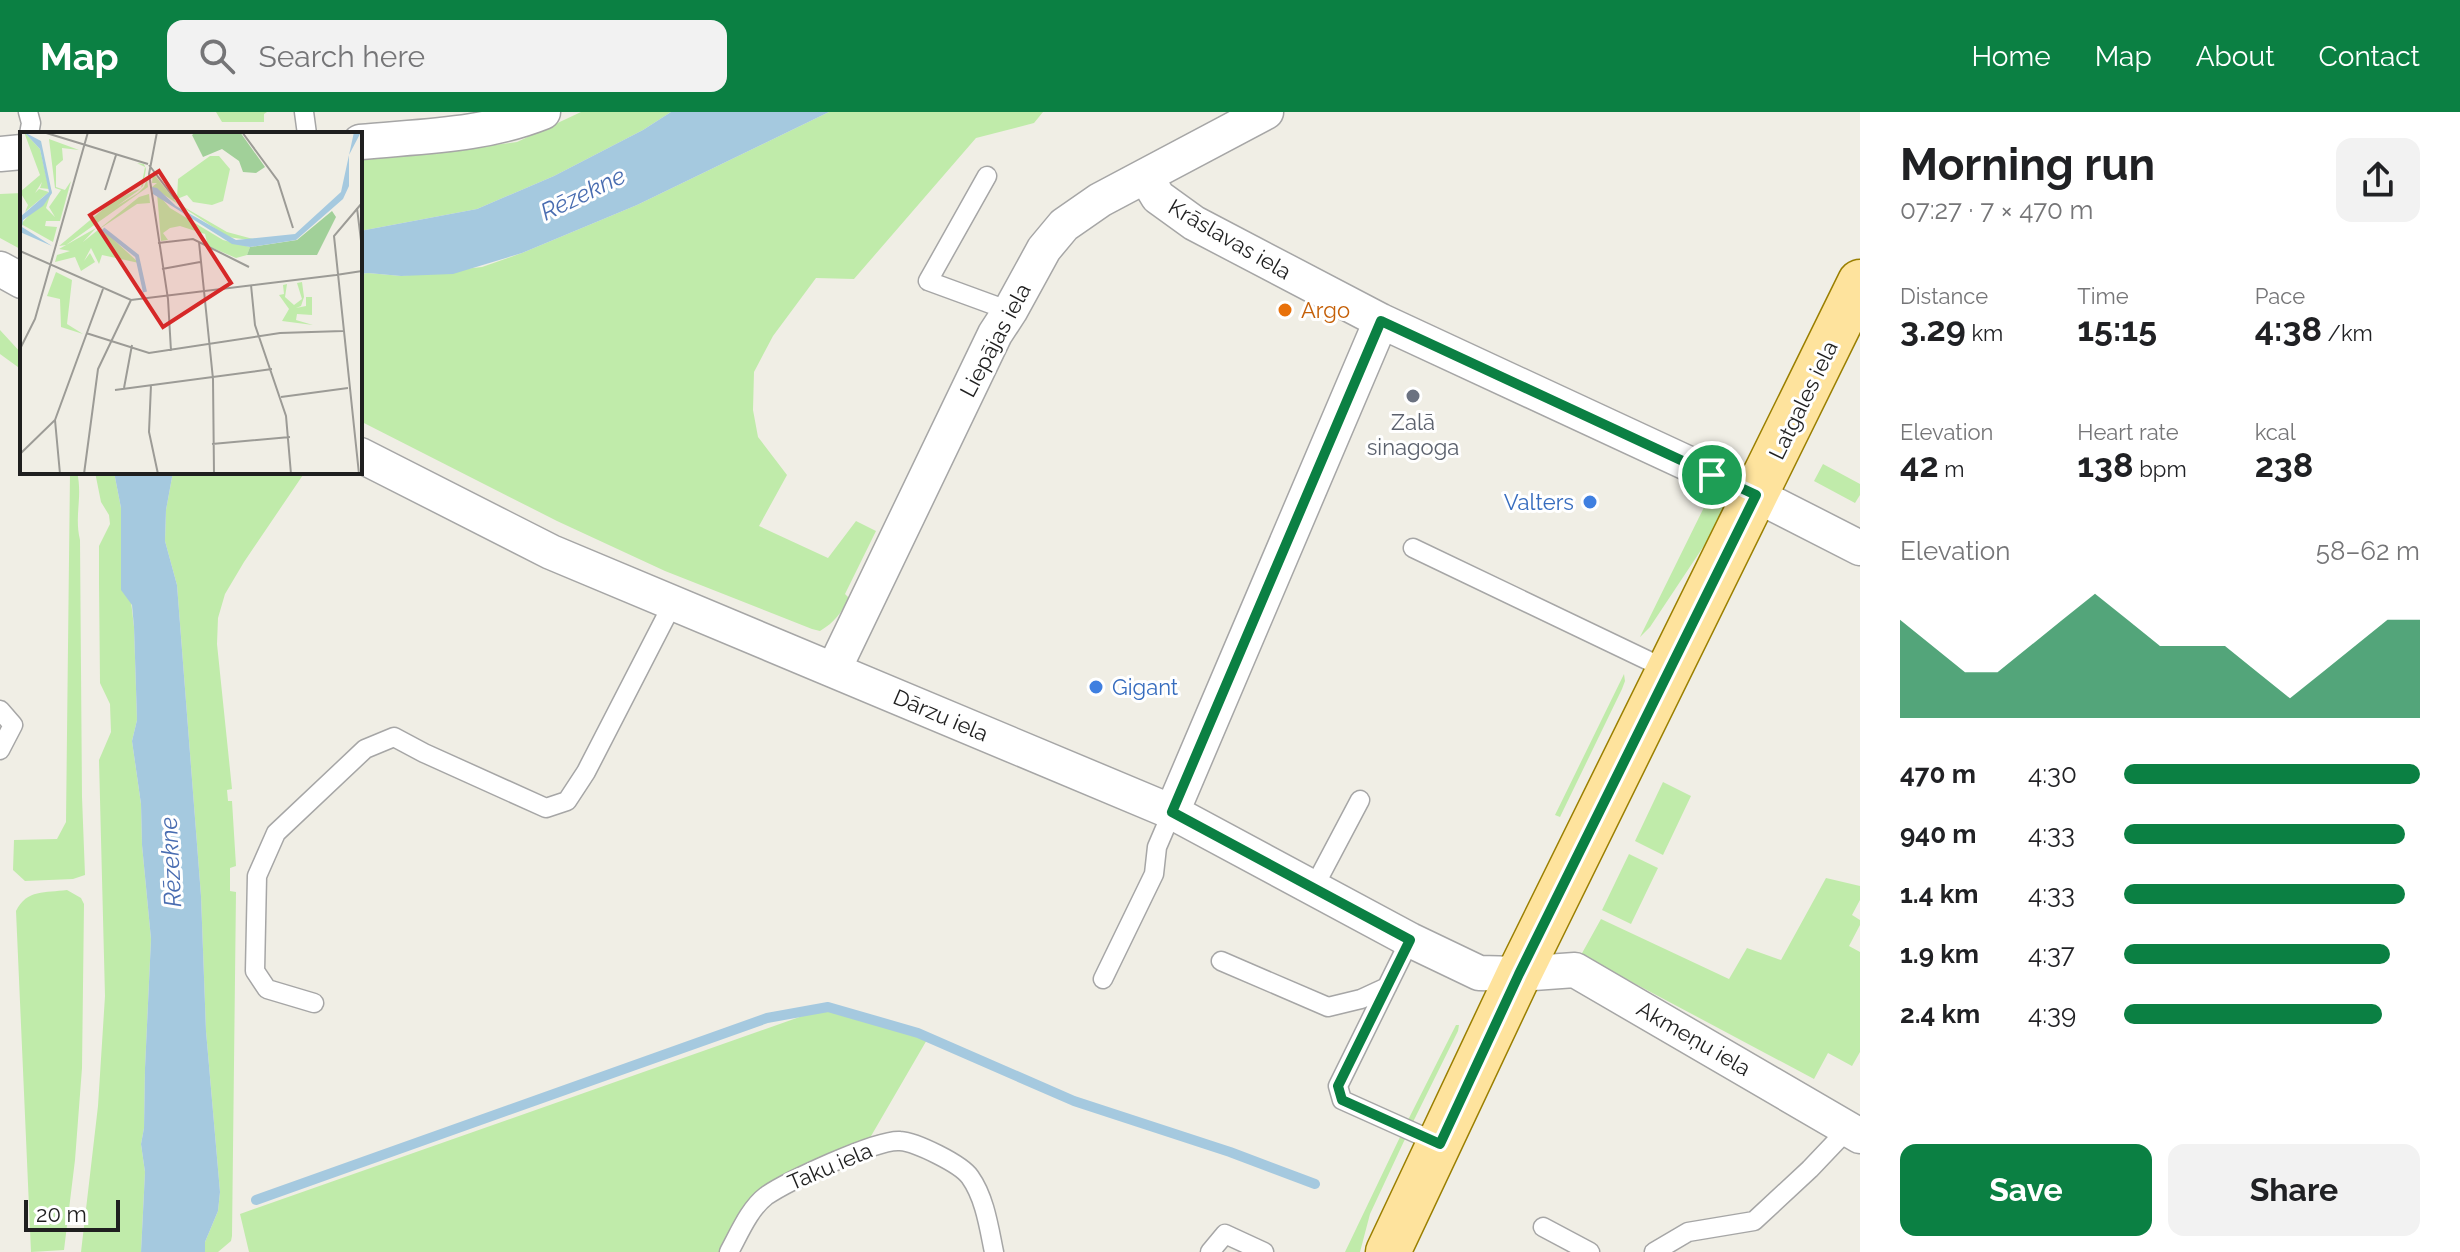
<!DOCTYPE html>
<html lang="en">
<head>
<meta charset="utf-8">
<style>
  :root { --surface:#fff; --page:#f2f2f2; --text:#202124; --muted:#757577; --accent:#0b8043 }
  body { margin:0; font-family:Raleway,sans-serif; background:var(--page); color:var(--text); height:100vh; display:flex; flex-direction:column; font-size:30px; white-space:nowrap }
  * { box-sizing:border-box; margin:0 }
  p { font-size:26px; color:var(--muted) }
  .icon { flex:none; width:44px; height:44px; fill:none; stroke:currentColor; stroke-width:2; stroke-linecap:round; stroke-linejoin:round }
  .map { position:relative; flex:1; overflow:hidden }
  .sheet { display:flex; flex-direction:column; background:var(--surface); width:600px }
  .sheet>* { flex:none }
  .scale { position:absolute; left:24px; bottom:20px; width:96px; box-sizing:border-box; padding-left:8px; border:4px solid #1f1f1f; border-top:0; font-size:22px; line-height:28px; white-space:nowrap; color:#1f1f1f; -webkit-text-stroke:6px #fff; paint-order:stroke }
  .pin { position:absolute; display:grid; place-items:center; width:68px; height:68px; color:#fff; margin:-34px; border:4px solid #fff; border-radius:50%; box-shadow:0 2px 8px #0007 }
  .round { display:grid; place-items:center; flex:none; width:84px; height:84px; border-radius:16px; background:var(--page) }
  .overview { display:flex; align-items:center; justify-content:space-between; height:136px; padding:0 40px }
  h1 { font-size:44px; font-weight:700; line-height:60px }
  .figures { display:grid; grid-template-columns:repeat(3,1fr); gap:12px; height:136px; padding:8px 40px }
  .figures div { display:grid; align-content:center }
  .figures b { font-size:34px; font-weight:700 }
  .figures small { font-size:22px; font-weight:400 }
  .figures p { font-size:22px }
  .chart { height:224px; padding:16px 40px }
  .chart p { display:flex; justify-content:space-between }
  .chart svg { width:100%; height:144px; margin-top:8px; fill:var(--accent); opacity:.7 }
  .cta { display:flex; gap:16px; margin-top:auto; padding:16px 40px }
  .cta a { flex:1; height:92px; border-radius:16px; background:var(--accent); color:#fff; font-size:32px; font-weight:700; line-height:92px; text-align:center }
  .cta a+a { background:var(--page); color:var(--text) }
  ul { padding:0 40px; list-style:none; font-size:26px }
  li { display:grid; grid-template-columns:128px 96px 1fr; align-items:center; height:60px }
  li i { height:20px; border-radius:10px; background:var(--accent) }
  header { display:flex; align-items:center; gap:48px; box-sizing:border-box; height:112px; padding:0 40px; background:var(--accent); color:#fff }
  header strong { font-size:38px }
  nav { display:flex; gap:44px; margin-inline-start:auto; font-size:28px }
  .search { width:560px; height:72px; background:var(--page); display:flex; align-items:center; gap:20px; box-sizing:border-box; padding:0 28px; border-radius:16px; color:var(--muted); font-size:30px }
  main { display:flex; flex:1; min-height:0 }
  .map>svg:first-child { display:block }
  .grass { fill:#c0ebaa }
  .water { fill:#a5c9df }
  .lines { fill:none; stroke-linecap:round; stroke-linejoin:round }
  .stream { stroke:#a5c9df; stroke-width:10 }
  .lane-casing { stroke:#a6a6a6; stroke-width:21 }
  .street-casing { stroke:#a6a6a6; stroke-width:37 }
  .primary-casing { stroke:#9a7f00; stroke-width:47 }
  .lane { stroke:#fff; stroke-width:18 }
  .street { stroke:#fff; stroke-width:34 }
  .primary { stroke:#fee39d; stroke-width:44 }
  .route-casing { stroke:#fff; stroke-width:16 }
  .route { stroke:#0b8043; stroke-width:10 }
  .food-dot { fill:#e8710a; stroke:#fff; stroke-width:3 }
  .worship-dot { fill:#6b7280; stroke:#fff; stroke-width:3 }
  .shop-dot { fill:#3f7fe0; stroke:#fff; stroke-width:3 }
  .labels { text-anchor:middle; stroke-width:6; stroke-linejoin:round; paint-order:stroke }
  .street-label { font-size:22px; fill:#1f1f1f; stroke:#fff }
  .food-label { font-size:22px; fill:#c56008; stroke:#fff; text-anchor:start }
  .worship-label { font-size:22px; fill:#5b616d; stroke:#fff }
  .shop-label { font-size:22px; fill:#366cbe; stroke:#fff; text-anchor:end }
  .water-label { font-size:24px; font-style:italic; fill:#496db1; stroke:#fff }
  .inset-river { fill:none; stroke:#a5c9df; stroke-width:4 }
  .inset-road { fill:none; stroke:#9c9b96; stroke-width:2 }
  .view { fill:#d62828; fill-opacity:0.15; stroke:#d62828; stroke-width:4 }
  .inset-edge { fill:none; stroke:#1f1f1f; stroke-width:4 }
</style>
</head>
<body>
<header>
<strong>Map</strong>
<div class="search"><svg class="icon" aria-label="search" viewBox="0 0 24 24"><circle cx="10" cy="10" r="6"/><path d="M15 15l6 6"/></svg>Search here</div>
<nav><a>Home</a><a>Map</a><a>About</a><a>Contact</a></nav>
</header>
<main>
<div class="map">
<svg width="1860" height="1140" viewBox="0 0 1860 1140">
  <rect width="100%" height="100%" fill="#f0eee5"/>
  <path class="grass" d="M 216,0 L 267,0 L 264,2 L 264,10 L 222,10 Z
    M 581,0 L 671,0 L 643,18 L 554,64 L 477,97 L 360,119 L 360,44 L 439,36 L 485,34 L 517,30 Z
    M 829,0 L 1043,0 L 1034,11 L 976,26 L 854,167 L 816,166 L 773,224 L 754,260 L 753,298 L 758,325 L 787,363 L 759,414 L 828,446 L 856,409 L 876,419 L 845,482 L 849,486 C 841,501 835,510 820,519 L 812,517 L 665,459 L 557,409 L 360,309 L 360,162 L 368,161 L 401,164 L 482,155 L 522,141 L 637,93 Z
    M 22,81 L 22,138 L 0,126 L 0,82 Z
    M 0,218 L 22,242 L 22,258 L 0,242 Z
    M 1823,352 L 1860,372 L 1860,383 L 1855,391 L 1814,369 Z
    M 70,360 L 77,360 C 83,385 74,403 80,428 L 82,685 L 85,763 L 73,767 L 25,769 L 13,758 L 14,728 L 57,727 L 66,710 Z
    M 95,360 L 114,360 L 121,396 L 121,477 L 131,489 L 134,515 L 137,608 L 132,629 L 141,692 L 142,733 L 151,827 L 145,956 L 144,1016 L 141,1032 L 145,1060 L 141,1140 L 81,1140 L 98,994 L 105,884 L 99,648 L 111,620 L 110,592 L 100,571 L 99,471 L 99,434 L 110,412 L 109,403 L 101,390 Z
    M 173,360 L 305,360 L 244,450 L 225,482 L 218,506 L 217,532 L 232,677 L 227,678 L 228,689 L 232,689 L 236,754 L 230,756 L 230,779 L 236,780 L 232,1124 L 231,1129 L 218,1140 L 205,1140 L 205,1130 L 218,1099 L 220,1080 L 206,919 L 201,784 L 177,473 L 165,429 L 166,398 Z
    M 1715,373 L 1729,389 L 1729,396 L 1650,515 L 1640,525 Z
    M 1624,562 L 1625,569 L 1622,577 L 1560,705 L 1555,703 Z
    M 1663,670 L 1691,684 L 1663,743 L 1635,729 Z
    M 1629,742 L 1658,756 L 1631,812 L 1602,798 Z
    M 1826,766 L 1860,774 L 1860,788 L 1852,803 L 1860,808 L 1860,813 L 1849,834 L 1860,840 L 1860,940 L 1852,954 L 1828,941 L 1814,967 L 1581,843 L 1601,807 L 1729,867 L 1747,836 L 1781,848 Z
    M 67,778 L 81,786 L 84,792 L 82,956 L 75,1048 L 64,1138 L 31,1140 L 16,799 C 27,777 45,781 67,778 Z
    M 828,895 L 928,926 L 867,1031 L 756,1080 L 721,1140 L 249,1140 L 240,1102 Z
    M 1456,913 L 1459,913 L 1458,919 L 1413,1010 L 1408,1008 Z
    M 1400,1025 L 1405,1027 L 1370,1102 L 1360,1140 L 1345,1140 Z"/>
  <path class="water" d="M 671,0 L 829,0 L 637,93 L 522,141 L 453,162 L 401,164 L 368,161 L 360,162 L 360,119 L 477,97 L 554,64 L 643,18 Z
    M 114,360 L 173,360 L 166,398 L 165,429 L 177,473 L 201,784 L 206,919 L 220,1080 L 218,1099 L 205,1130 L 205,1140 L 141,1140 L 145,1060 L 141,1032 L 144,1016 L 145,956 L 151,827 L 142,733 L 141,692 L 132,629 L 137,608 L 134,515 L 132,493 L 121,478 L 121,396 Z"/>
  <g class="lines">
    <path class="stream" d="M 256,1088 L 767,906 L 828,895 L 918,921 L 1074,989 L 1230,1040 L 1315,1072"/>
    <g class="lane-casing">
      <path id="lane" d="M 28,0 L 31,11 L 29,22
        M 304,0 L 307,22
        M 987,64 L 928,169 L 1010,199
        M 1413,436 L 1670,559
        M 0,598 L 13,613 L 0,638
        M 1314,775 L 1360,688
        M 1410,828 L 1338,974 L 1342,988 L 1440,1032
        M 1221,849 L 1328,895 L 1361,887 L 1387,875
        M 1103,867 L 1154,762 L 1157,735 L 1172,700
        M 314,891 L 267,877 L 255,859 L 257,764 L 276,721 L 365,637 L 394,625 L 424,641 L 546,696 L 567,689 L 586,660 L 673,491
        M 1543,1115 L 1590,1140
        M 729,1140 C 739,1122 749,1097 766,1084 C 786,1070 877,1027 900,1029 C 916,1030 961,1052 970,1065 C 985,1086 989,1116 994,1140
        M 1210,1140 L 1225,1122 L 1264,1140
        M 1654,1140 L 1688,1120 L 1754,1109 L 1810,1057 L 1848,1017"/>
    </g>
    <g class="street-casing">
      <path id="street" d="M 360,30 C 423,24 483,24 543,0
        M 0,42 L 22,40
        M 1146,65 L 1158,85 L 1194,111 L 1381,209 L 1756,383 L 1860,436
        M 0,157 L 22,169
        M 360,343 L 551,440 L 1172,700 L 1410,828 L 1479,861 L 1519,862 L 1575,858 L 1860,1024
        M 834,557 L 995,222 L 1010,199 L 1044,137 L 1064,113 L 1100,88 L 1266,0
        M 1172,700 L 1381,209"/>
    </g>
    <g class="primary-casing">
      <path id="primary" d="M 1388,1140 L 1519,862 L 1860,170"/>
    </g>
    <use href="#lane" class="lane"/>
    <use href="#street" class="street"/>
    <use href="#primary" class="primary"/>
  </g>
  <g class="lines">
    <g class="route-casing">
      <path id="route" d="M 1381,209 L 1756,383 L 1519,862 L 1440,1032 L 1342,988 L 1338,974 L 1410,828 L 1172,700 Z"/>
    </g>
    <use href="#route" class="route"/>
  </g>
  <circle class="food-dot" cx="1285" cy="198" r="8"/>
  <circle class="worship-dot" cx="1413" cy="284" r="8"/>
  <g class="shop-dot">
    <circle cx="1590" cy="390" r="8"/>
    <circle cx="1096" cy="575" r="8"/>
  </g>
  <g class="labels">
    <g class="street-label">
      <text transform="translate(1230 127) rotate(30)" y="8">Krāslavas iela</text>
      <text transform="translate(995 228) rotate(-62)" y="8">Liepājas iela</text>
      <text transform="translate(1803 288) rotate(-64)" y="8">Latgales iela</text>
      <text transform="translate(941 603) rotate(23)" y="8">Dārzu iela</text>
      <text transform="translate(1694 926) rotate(30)" y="8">Akmeņu iela</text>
      <text transform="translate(830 1054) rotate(-23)" y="8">Taku iela</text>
    </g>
    <g class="food-label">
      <text x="1301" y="206">Argo</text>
    </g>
    <g class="worship-label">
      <text x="1413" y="318">Zalā<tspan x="1413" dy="25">sinagoga</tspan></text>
    </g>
    <g class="shop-label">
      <text x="1574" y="398">Valters</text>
      <text x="1112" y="583" text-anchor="start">Gigant</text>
    </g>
    <g class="water-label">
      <text transform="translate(583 82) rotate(-26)" y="8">Rēzekne</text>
      <text transform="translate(171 750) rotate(-93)" y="8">Rēzekne</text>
    </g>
  </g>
  <g transform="translate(20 20)">
    <rect width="342" height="342" fill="#f0eee5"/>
    <path d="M 4,0 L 20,17 L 29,57 L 20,56 L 22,50 L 15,61 L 19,57 L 29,60 L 5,80 L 8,73 L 0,60 L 20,43 ZM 29,7 L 59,18 L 42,16 L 43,28 L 36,34 L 36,55 L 45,58 L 51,49 L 40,89 L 26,89 L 25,94 L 37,95 L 33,110 L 1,92 L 32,58 L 26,76 L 35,85 L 29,75 L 41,58 L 35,56 ZM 190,24 L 199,24 L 210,37 L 203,69 L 192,73 L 173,70 L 167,63 L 157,67 L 158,47 ZM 117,31 L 124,32 L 126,37 L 123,54 L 119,58 L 97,74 L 118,61 L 124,55 L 127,47 L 128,55 L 46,113 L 39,114 L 93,69 L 121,56 L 125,35 ZM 133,41 L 157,71 L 207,100 L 233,107 L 264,105 L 236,109 L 208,105 L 132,55 L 137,51 L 132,51 ZM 137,61 L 150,76 L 203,108 L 230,115 L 227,123 L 216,126 L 188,114 L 185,102 L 160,94 L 150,96 L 143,101 L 148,108 L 141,109 ZM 129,62 L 130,71 L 117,72 L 81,96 L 119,131 L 82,123 L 79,132 L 71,116 L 64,129 L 70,121 L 75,130 L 61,139 L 55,125 L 35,130 L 37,123 L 50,119 L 39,117 L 76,96 L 63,110 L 119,65 ZM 36,140 L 52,148 L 47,192 L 63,202 L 41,195 L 40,167 L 27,164 ZM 282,150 L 284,165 L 281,174 L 276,176 L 286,174 L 286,165 L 292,165 L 292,183 L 277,182 L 276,188 L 293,193 L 262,189 L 269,177 L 259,163 L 264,162 L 263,153 L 267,152 L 265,165 L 274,173 L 282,167 L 277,151 Z" fill="#c0ebaa"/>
    <path d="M 176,0 L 220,0 L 245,35 L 236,41 L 223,40 L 219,29 L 202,17 L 183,25 L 172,3 ZM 312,79 L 316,85 L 297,123 L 227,123 L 230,115 L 277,108 Z" fill="#a1d099"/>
    <path d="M 4,0 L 21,9 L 32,61 L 23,74 L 3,88 L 2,95 L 32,114 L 0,100 L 0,85 L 29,60 L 20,17 ZM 334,0 L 341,0 L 329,23 L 329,54 L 323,67 L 276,108 L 230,115 L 212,112 L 133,62 L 132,55 L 137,56 L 156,74 L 216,108 L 275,102 L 321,60 Z" fill="#a5c9df"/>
    <path class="inset-river" d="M 83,97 L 117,124 L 125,160"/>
    <path class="inset-road" d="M 23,0 L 128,32M 137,0 L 129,42 L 148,167 L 151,219M 222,0 L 258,49 L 273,96M 129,33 L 155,67M 85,58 L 96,23M 337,76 L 342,117M 179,110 L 193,247 L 194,342M 138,111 L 173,107 L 229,135M 0,119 L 111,168 L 316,143M 142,137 L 180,130M 316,143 L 342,139M 231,153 L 235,193 L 266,284 L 271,342M 66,201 L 129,221 L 260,201 L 323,199M 0,217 L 15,187 L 68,0M 131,253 L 129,300 L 138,342M 104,256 L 112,213M 95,258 L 252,237M 261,265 L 328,256M 35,288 L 40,342M 192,312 L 270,305M 0,322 L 35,288 L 83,157M 64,342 L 78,237 L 111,168M 339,342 L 314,104 L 342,71"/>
    <path class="view" d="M 139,39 L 211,151 L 143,195 L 70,83 Z"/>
    <rect width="342" height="342" class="inset-edge"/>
  </g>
</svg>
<div class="scale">20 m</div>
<div class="pin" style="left:1712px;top:363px;background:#1e9e55"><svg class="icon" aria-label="arrive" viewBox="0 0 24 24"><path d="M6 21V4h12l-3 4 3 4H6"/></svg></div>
</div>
<section class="sheet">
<div class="overview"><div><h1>Morning run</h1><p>07:27 · 7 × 470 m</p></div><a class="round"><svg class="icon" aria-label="share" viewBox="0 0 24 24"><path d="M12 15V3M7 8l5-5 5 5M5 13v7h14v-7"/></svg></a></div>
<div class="figures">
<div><p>Distance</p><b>3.29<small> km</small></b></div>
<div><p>Time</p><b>15:15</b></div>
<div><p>Pace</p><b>4:38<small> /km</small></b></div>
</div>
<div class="figures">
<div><p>Elevation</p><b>42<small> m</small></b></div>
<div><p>Heart rate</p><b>138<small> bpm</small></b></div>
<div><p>kcal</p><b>238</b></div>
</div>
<div class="chart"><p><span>Elevation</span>58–62 m</p>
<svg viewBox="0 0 160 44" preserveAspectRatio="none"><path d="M0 44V14L10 22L20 30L30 30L40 22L50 14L60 6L70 14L80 22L90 22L100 22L110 30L120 38L130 30L140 22L150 14L160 14V44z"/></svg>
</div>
<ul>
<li><b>470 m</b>4:30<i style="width:100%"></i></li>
<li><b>940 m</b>4:33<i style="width:95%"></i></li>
<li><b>1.4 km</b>4:33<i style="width:95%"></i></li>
<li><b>1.9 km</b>4:37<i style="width:90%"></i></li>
<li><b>2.4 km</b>4:39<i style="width:87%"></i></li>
</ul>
<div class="cta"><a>Save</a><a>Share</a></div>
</section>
</main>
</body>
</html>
